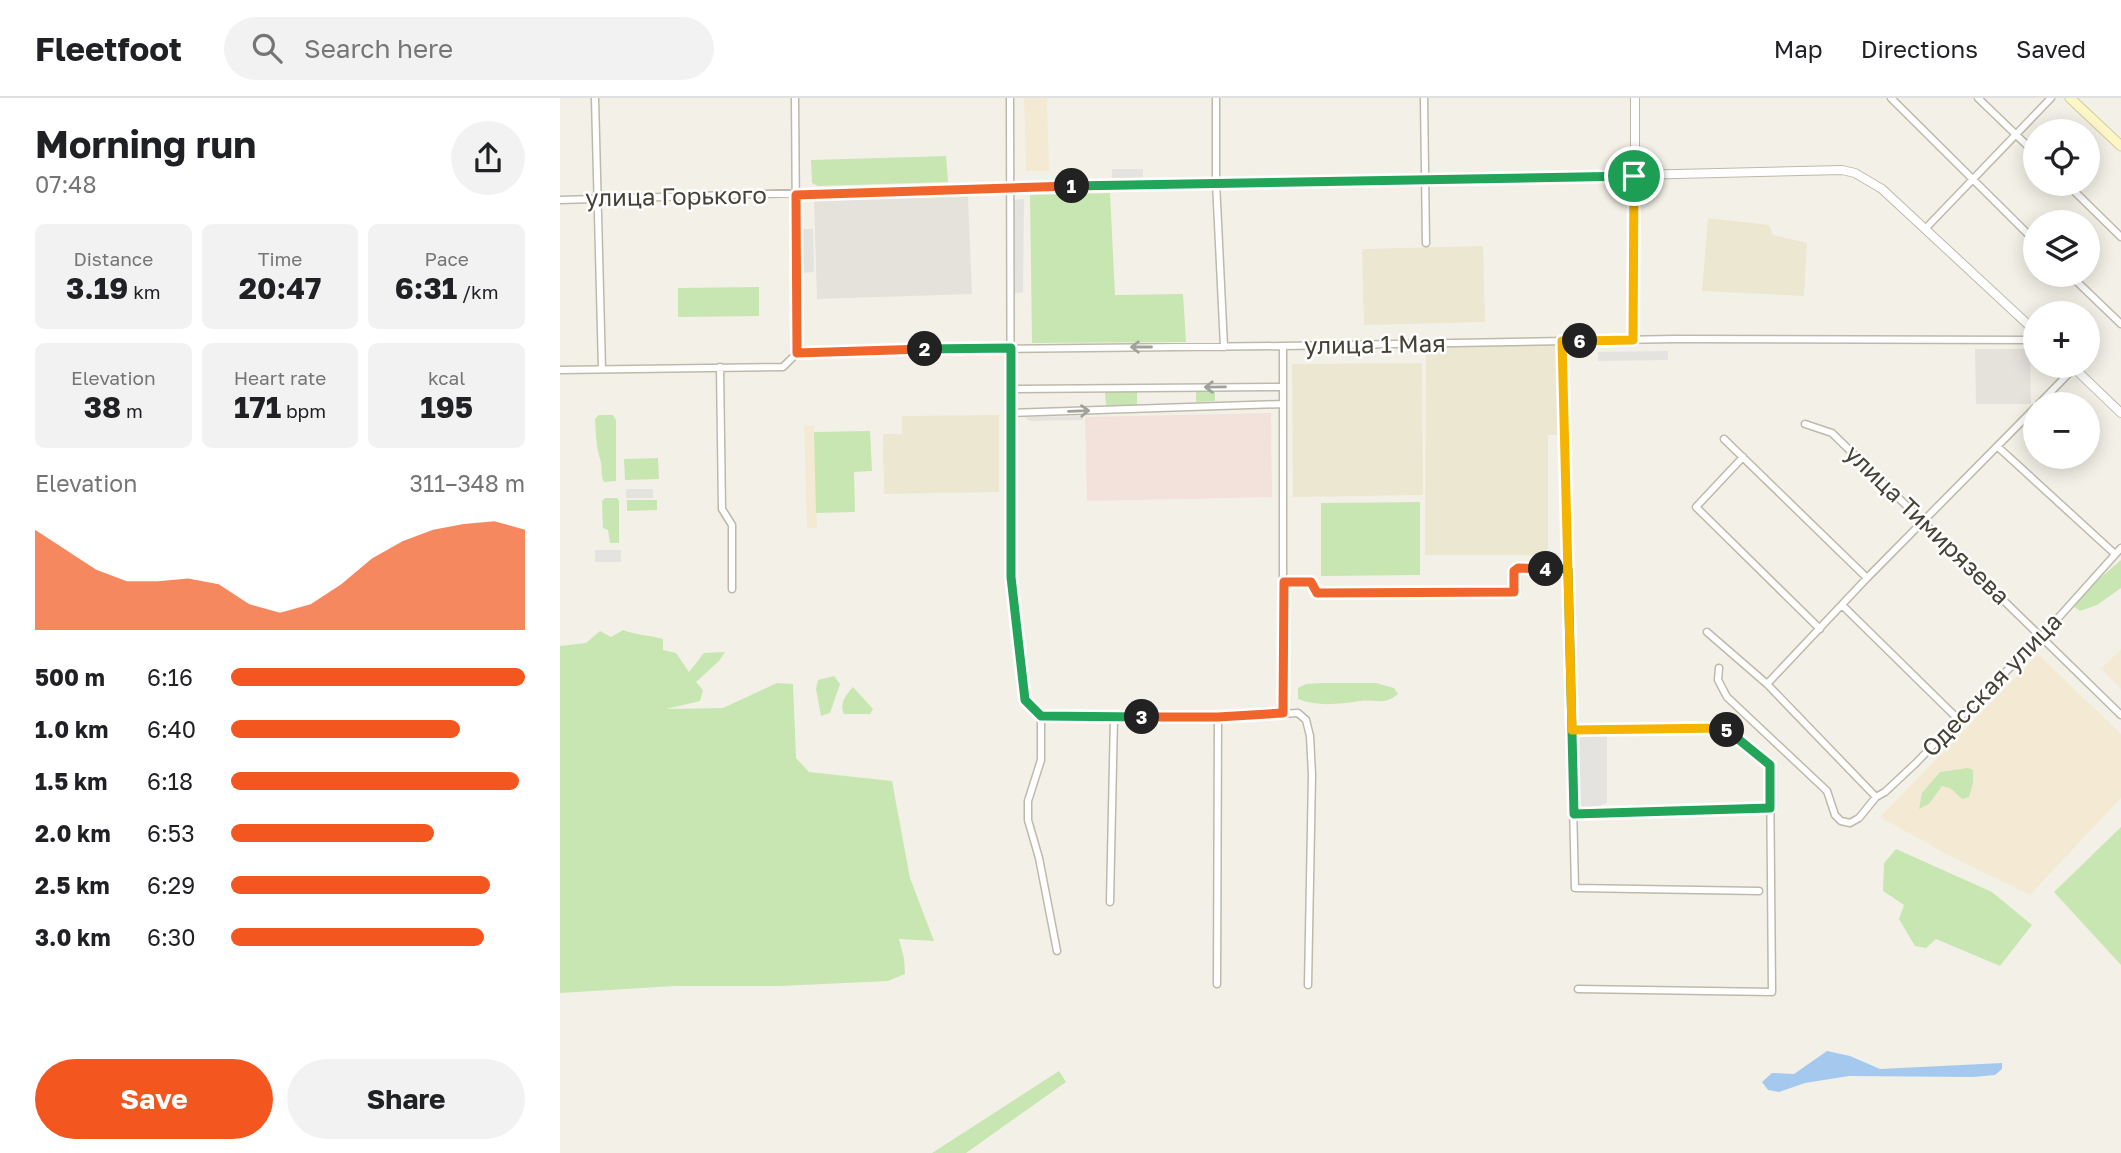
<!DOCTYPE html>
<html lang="en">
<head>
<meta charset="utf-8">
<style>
  :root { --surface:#fff; --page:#f2f2f2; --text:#202124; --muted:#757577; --line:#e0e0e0; --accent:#f3561e }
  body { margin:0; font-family:"Golos Text",sans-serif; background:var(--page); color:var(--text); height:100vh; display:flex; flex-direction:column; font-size:26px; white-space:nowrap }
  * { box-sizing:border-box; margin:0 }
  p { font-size:23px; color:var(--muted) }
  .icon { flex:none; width:38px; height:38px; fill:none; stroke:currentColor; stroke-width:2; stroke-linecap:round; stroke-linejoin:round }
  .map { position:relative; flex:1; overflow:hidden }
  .panel { display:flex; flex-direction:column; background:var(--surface); width:560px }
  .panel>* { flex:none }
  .buttons { position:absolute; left:1463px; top:21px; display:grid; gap:14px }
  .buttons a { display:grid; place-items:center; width:77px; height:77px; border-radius:50%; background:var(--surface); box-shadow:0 4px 18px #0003; font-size:35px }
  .pin { position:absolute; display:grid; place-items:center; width:60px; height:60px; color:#fff; margin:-30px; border:4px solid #fff; border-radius:50%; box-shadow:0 2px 7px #0007 }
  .km { position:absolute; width:35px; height:35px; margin:-18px; border-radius:50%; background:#222; color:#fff; font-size:19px; line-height:35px; text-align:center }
  .round { display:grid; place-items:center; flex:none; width:74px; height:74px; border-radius:37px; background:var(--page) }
  .head { display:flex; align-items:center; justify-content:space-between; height:119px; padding:0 35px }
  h1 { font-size:38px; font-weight:700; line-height:52px }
  .metrics { display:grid; grid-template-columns:repeat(3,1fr); gap:10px; height:119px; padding:7px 35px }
  .metrics div { display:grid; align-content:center; border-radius:10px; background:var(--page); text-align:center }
  .metrics b { font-size:30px; font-weight:700 }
  .metrics small { font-size:19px; font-weight:400 }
  .metrics p { font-size:19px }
  .chart { height:196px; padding:14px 35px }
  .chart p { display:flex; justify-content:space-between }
  .chart svg { width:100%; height:126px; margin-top:7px; fill:var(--accent); opacity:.7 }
  .cta { display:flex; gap:14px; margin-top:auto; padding:14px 35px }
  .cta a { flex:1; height:80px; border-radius:42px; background:var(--accent); color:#fff; font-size:28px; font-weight:700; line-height:80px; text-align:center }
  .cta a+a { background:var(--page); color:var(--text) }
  ul { padding:0 35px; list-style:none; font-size:23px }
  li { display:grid; grid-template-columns:112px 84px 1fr; align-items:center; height:52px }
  li i { height:18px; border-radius:9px; background:var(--accent) }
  header { display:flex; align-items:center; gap:42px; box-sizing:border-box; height:98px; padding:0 35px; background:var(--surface); border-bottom:2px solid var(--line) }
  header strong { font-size:33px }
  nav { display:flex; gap:38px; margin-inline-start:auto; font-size:24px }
  .search { width:490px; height:63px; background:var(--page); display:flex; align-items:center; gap:18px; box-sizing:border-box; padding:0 24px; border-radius:38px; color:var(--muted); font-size:26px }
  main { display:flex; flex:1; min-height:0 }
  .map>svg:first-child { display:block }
  .commercial { fill:#f4ead3 }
  .industrial { fill:#e5e2dc }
  .education { fill:#ece7d1 }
  .medical { fill:#f3e1db }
  .green { fill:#c8e6b1 }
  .parking { fill:#e4e3df }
  .water { fill:#a5c8ee }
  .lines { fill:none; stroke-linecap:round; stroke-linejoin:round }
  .minor-casing { stroke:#beb9aa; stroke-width:9 }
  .tertiary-casing { stroke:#beb9aa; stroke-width:10 }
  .secondary-casing { stroke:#d2c998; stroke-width:11 }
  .minor { stroke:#fff; stroke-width:6 }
  .tertiary { stroke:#fff; stroke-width:8 }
  .secondary { stroke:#fdf6c7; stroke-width:9 }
  .oneway { stroke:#a2a09a }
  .split-1-casing { stroke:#fff; stroke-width:14 }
  .split-2-casing { stroke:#fff; stroke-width:14 }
  .split-3-casing { stroke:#fff; stroke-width:14 }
  .split-4-casing { stroke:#fff; stroke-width:14 }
  .split-5-casing { stroke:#fff; stroke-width:14 }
  .split-6-casing { stroke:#fff; stroke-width:14 }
  .split-7-casing { stroke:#fff; stroke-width:14 }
  .split-1 { stroke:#22a559; stroke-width:9 }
  .split-2 { stroke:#f0652b; stroke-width:9 }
  .split-3 { stroke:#22a559; stroke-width:9 }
  .split-4 { stroke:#f0652b; stroke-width:9 }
  .split-5 { stroke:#22a559; stroke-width:9 }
  .split-6 { stroke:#f5b400; stroke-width:9 }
  .split-7 { stroke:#f5b400; stroke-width:9 }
  .labels { text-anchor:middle; stroke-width:5; stroke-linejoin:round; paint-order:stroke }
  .street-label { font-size:24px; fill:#464236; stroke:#fff }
</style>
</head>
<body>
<header>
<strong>Fleetfoot</strong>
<div class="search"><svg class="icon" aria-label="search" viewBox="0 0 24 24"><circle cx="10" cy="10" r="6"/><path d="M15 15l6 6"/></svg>Search here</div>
<nav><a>Map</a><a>Directions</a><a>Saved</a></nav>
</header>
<main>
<section class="panel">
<div class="head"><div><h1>Morning run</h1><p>07:48</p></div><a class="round"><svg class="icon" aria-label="share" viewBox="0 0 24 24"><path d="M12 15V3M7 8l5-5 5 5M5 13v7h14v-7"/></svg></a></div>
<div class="metrics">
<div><p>Distance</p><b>3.19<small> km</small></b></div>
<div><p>Time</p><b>20:47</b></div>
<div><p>Pace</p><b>6:31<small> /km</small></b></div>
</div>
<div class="metrics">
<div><p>Elevation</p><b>38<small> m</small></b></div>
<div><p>Heart rate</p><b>171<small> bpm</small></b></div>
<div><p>kcal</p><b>195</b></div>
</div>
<div class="chart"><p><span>Elevation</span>311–348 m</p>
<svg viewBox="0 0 160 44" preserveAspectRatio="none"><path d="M0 44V9L10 16L20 23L30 27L40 27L50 26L60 28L70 35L80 38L90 35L100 28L110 19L120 13L130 9L140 7L150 6L160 9V44z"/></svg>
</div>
<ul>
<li><b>500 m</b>6:16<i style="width:100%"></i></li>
<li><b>1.0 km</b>6:40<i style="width:78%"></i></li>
<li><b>1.5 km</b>6:18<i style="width:98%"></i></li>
<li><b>2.0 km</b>6:53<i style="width:69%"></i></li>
<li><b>2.5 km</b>6:29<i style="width:88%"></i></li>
<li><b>3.0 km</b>6:30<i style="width:86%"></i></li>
</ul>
<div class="cta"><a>Save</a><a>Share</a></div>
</section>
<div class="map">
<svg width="1561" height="1055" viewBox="0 0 1561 1055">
  <rect width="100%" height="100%" fill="#f3f1e7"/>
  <path class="commercial" d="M 464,0 L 487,0 L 489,73 L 466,73 Z
    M 244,328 L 254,328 L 257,430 L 247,430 Z
    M 1561,551 L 1561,591 L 1541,571 Z
    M 1478,556 L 1561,636 L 1561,700 L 1470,797 L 1384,755 L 1320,719 Z"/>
  <path class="industrial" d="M 408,98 L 412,196 L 257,201 L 254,102 Z
    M 1415,251 L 1470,251 L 1471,306 L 1416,306 Z"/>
  <path class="education" d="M 1148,120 L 1209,127 L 1213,137 L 1247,145 L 1244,198 L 1142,193 Z
    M 923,148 L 925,224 L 804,227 L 802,151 Z
    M 1002,243 L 1005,337 L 988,337 L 988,457 L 865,457 L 866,246 Z
    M 862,265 L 863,397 L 733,399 L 732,266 Z
    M 439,317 L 439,394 L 324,396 L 323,336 L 342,336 L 342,318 Z"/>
  <path class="medical" d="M 711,315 L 712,399 L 527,403 L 525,319 Z"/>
  <path class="green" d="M 386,58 L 388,84 L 258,88 L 252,85 L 251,62 Z
    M 550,95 L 555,197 L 623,196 L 626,244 L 472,245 L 470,97 Z
    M 199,189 L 199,218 L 118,219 L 118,190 Z
    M 577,293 L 577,307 L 546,308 L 545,294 Z
    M 636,293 L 655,293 L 655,303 L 636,304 Z
    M 39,317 L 53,317 L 56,322 L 56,383 L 44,384 C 40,377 43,369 40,361 C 36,348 36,336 35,321 Z
    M 310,333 L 312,373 L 294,374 L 295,414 L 256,415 L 254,334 Z
    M 98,360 L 99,381 L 65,382 L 64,361 Z
    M 45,400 L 57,400 L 59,403 L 59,445 L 50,445 L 48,432 L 43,430 L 42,403 Z
    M 67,402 L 97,402 L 97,412 L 67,413 Z
    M 860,404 L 860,477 L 761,478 L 761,405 Z
    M 1561,462 L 1561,490 L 1537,507 L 1520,513 L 1513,508 L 1523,495 Z
    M 63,532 C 76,537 89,537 103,541 L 103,552 L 116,555 L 129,574 L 144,555 L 165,554 L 159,563 L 136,584 L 143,592 L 140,603 L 106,611 L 163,610 L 217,585 L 233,586 L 236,660 L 249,674 L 332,683 L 350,780 L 374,843 L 339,841 L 344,860 L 345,876 L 328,883 L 220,888 L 115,888 L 0,895 L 0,548 L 26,545 L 40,533 L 51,539 Z
    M 274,578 L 280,586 L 270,615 L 261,618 L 256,591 L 258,582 Z
    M 762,585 L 816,585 L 834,590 L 838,596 C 823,608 817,601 800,603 C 778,606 759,609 738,601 L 738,590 L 746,586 Z
    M 293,589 L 313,611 L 310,616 L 284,616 C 279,605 286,597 293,589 Z
    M 1408,670 L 1413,672 L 1413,685 L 1409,699 L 1402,701 L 1390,690 L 1382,688 L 1369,706 L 1359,711 L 1362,695 L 1380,674 Z
    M 1561,729 L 1561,867 L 1494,794 Z
    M 1336,751 L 1432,794 L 1472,827 L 1440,868 L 1376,841 L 1366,850 L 1355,848 L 1339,821 L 1344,807 L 1323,793 L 1324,765 Z
    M 499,973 L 506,984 L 406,1055 L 372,1055 Z"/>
  <path class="parking" d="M 552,71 L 583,71 L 583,79 L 552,80 Z
    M 464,101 L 463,195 L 451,195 L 451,102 Z
    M 242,131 L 253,131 L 254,174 L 243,175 Z
    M 1108,253 L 1108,262 L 1038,263 L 1038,254 Z
    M 523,318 L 523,322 L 469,323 L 465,319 Z
    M 66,391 L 93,391 L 93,400 L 66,400 Z
    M 35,452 L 61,452 L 61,464 L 35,464 Z
    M 1018,637 L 1047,638 L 1047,705 L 1030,711 L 1019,709 Z"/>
  <path class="water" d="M 1267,953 L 1290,958 L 1320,971 L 1442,965 L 1442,971 L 1435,977 L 1413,979 L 1289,978 L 1245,985 L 1219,994 L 1208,992 L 1202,984 L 1212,975 L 1234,976 Z"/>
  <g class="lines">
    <g class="minor-casing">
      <path id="minor" d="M 35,0 L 42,271
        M 235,0 L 237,255
        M 450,0 L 451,479 L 465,602 L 481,618 L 481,662 L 468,703 L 468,722 L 479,760 L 497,853
        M 656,0 L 656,84 L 664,249
        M 864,0 L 866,145
        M 1331,0 L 1475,143
        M 1418,0 L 1475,55
        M 1507,86 L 1561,139
        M 0,102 L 549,86 L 1075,77 L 1073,242
        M 1365,131 L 1491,0
        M 1510,177 L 1561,226
        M 1002,243 L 1015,790 L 1199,793
        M 723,248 L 723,615
        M 160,269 L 162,411 L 172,427 L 172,491
        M 0,272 L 223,269 L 237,255 L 343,252 L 723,248 L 1114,241 L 1475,242
        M 450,291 L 723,289
        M 1479,306 L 1514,270
        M 450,315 L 723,306
        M 1245,326 L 1272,335 L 1561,617
        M 1164,341 L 1307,480
        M 1438,349 L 1555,456
        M 1183,359 L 1136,409 L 1260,531
        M 724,484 L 751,484 L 757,495 L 954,494 L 954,473 L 958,470 L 1008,471
        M 1283,508 L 1398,621
        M 1147,534 L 1207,586 L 1316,699
        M 1159,570 L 1158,582 L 1167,599 L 1267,693 L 1275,717 L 1281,723 L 1290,725 L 1299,720 L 1316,699 L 1325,694 L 1356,665 L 1398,621 L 1482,538 L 1561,450
        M 1207,586 L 1307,480 L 1475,310
        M 481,618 L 658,619 L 738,615 L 746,622 L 750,638 L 752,677 L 748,887
        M 1012,632 L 1165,630 L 1210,667 L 1212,894 L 1018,891
        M 1014,716 L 1210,711
        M 550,804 L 554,619
        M 657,886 L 658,619"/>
    </g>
    <g class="tertiary-casing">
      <path id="tertiary" d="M 1075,0 L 1075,77 L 1282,72 L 1295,75 L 1322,91 L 1475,233
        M 1512,268 L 1561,315"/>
    </g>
    <g class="secondary-casing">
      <path id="secondary" d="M 1510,0 L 1561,48"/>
    </g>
    <use href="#minor" class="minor"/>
    <use href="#tertiary" class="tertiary"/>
    <use href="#secondary" class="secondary"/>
  </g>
  <defs><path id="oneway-shaft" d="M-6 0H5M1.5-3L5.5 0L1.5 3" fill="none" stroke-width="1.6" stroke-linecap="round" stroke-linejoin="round" transform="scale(1.75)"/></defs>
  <g class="oneway">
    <use href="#oneway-shaft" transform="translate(581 249) rotate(180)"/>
    <use href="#oneway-shaft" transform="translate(655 289) rotate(179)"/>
    <use href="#oneway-shaft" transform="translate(519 313) rotate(-2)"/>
  </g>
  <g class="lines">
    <g class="split-1-casing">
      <path id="split-1" d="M 512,88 L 1074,78"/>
    </g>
    <g class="split-2-casing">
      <path id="split-2" d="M 365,251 L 237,255 L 236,97 L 512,88"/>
    </g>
    <g class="split-3-casing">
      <path id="split-3" d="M 365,251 L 451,250 L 451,479 L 465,602 L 481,618 L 582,619"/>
    </g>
    <g class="split-4-casing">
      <path id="split-4" d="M 582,619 L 658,619 L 723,615 L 724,484 L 751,484 L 757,495 L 954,494 L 954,473 L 958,470 L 986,471"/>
    </g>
    <g class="split-5-casing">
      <path id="split-5" d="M 986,471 L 1008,471 L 1014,716 L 1210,710 L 1210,667 L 1167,632"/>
    </g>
    <g class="split-6-casing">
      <path id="split-6" d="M 1020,243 L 1002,243 L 1012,632 L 1165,630 L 1167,632"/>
    </g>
    <g class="split-7-casing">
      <path id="split-7" d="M 1020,243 L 1073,242 L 1074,78"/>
    </g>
    <use href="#split-1" class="split-1"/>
    <use href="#split-2" class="split-2"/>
    <use href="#split-3" class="split-3"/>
    <use href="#split-4" class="split-4"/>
    <use href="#split-5" class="split-5"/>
    <use href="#split-6" class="split-6"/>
    <use href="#split-7" class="split-7"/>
  </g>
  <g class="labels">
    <g class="street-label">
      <text transform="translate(116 99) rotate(-1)" y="8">улица Горького</text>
      <text transform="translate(815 247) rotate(-1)" y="8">улица 1 Мая</text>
      <text transform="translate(1367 427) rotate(44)" y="8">улица Тимирязева</text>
      <text transform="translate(1432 587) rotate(-46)" y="8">Одесская улица</text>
    </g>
  </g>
</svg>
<div class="buttons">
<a><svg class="icon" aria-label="locate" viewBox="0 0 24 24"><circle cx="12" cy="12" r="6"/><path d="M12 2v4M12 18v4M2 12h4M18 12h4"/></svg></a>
<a><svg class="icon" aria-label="layers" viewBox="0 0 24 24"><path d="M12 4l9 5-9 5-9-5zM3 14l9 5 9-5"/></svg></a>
<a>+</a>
<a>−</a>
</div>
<div class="pin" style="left:1074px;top:78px;background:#1e9e55"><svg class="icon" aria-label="arrive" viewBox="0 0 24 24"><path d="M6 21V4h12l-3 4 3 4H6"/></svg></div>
<b class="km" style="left:512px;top:88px">1</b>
<b class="km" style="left:365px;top:251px">2</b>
<b class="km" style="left:582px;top:619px">3</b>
<b class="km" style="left:986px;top:471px">4</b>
<b class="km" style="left:1167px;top:632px">5</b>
<b class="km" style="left:1020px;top:243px">6</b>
</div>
</main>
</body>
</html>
